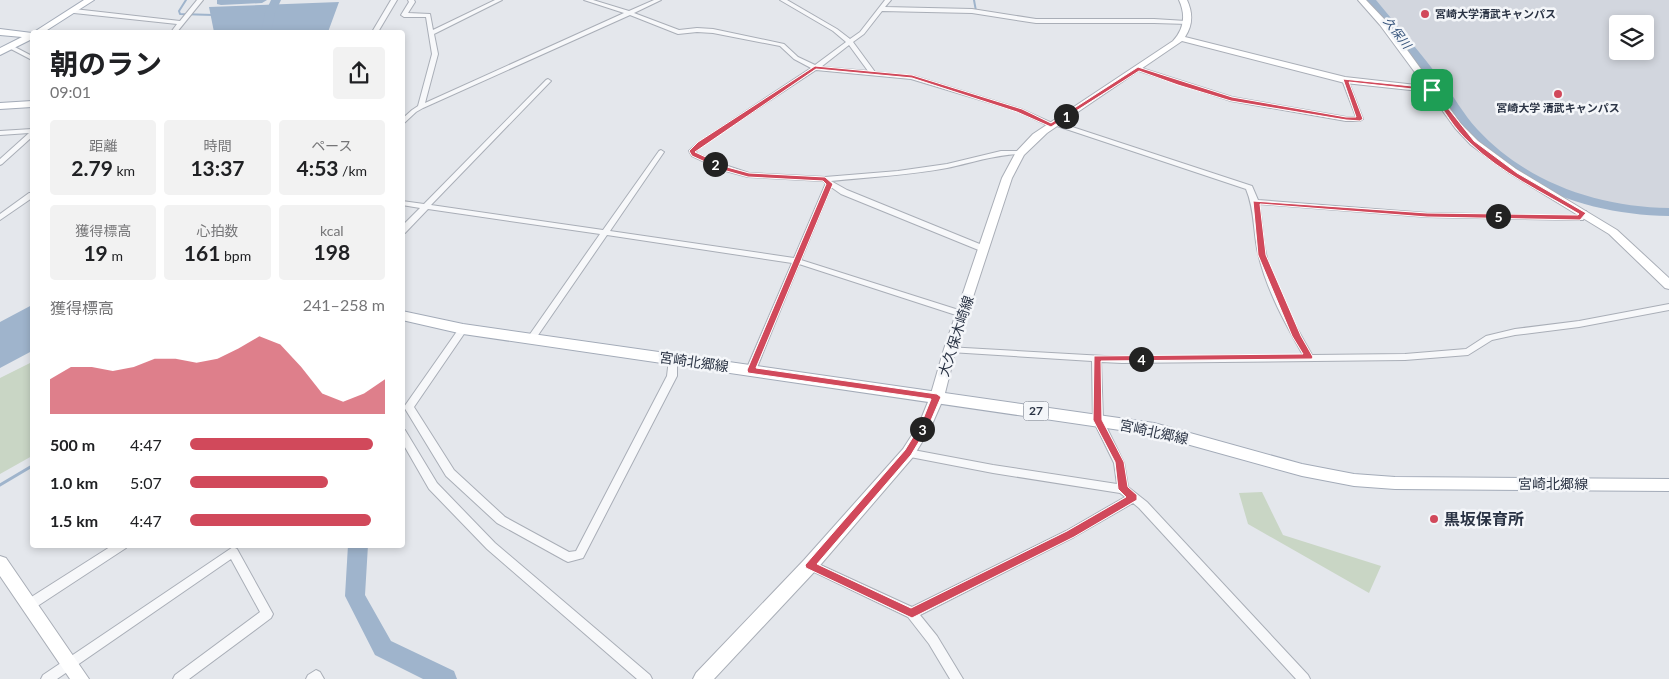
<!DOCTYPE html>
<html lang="ja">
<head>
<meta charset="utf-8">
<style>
  :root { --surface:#fff; --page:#f2f2f2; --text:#202124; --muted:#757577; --accent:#d1495b }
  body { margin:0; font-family:Lato,"Noto Sans JP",sans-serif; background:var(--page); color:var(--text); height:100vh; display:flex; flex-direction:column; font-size:19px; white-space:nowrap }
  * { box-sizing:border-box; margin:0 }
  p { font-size:16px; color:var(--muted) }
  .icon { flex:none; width:28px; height:28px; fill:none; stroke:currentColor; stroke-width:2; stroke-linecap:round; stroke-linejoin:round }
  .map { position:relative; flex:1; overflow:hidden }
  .panel { position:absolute; left:30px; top:30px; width:375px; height:518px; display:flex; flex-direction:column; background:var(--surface); border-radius:5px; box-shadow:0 2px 8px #0003 }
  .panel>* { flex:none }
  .buttons { position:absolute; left:1609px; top:15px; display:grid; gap:10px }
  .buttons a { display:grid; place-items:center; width:45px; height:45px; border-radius:5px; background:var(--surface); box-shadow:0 2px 8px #0003; font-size:25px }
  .pin { position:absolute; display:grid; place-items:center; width:42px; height:42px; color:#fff; margin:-21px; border-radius:10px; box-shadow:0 2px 8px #0006 }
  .km { position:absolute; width:25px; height:25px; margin:-12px; border-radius:50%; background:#222; color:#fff; font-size:14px; line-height:25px; text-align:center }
  .round { display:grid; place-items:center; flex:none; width:52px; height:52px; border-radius:5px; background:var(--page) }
  .overview { display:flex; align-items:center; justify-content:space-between; height:85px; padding:0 20px }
  h1 { font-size:28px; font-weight:700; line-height:38px }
  .figures { display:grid; grid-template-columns:repeat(3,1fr); gap:8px; height:85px; padding:5px 20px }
  .figures div { display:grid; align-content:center; border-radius:5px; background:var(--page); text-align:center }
  .figures b { font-size:21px; font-weight:700 }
  .figures small { font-size:14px; font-weight:400 }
  .figures p { font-size:14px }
  .chart { height:140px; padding:10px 20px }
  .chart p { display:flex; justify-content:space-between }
  .chart svg { width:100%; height:90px; margin-top:5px; fill:var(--accent); opacity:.7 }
  ul { padding:0 20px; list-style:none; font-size:16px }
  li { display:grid; grid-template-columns:80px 60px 1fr; align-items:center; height:38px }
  li i { height:12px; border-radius:6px; background:var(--accent) }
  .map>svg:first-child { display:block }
  .built { fill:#d2d6de; fill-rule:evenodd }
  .green { fill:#c9d6c5 }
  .water { fill:#9fb4cc }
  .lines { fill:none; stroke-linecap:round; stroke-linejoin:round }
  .stream-far1 { stroke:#9fb4cc; stroke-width:2 }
  .stream { stroke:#9fb4cc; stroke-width:3 }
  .river { fill:#9fb4cc; fill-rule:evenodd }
  .street-casing { stroke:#a9aeb7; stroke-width:2 }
  .secondary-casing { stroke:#a9aeb7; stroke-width:2 }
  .primary-casing { stroke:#a3abb8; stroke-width:2 }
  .street { fill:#f7f8fa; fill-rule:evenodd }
  .secondary { fill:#fff; fill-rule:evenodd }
  .primary { fill:#fff; fill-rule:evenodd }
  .route { fill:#d1495b; stroke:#fff; fill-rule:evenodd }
  .poi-dot { fill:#d1495b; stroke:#f4f6f9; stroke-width:2 }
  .labels { text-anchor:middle; stroke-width:5; stroke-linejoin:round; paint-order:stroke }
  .far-poi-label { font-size:11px; font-weight:bold; fill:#2b3445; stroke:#f4f6f9; text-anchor:start }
  .far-water-label { font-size:12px; font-style:italic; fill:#34527a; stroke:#f4f6f9 }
  .shield { fill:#f4f6f9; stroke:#676e7b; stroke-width:1 }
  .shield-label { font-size:12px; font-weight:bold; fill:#2b3445 }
  .street-label { font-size:14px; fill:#2b3445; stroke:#f4f6f9 }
  .near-poi-label { font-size:16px; font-weight:bold; fill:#2b3445; stroke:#f4f6f9; text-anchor:start }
</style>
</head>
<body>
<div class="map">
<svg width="1669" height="679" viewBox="0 0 1669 679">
  <rect width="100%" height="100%" fill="#e4e7ec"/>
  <path class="built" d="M 1372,0 L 1669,0 L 1669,208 L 1619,208 L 1587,202 L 1550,186 L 1521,168 L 1480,137 ZM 1618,24 L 1645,24 L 1645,51 L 1618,51 Z"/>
  <path class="green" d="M 32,362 L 32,456 L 0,474 L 0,378 Z
    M 1262,492 L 1283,535 L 1381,566 L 1369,593 L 1248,524 L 1239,493 Z"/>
  <path class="water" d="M 339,2 L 328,32 L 214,32 L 209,7 Z
    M 32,305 L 32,351 L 0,368 L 0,322 Z"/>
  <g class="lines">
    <path class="stream-far1" d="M 186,0 L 179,11 L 180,14 L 213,15
      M 974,0 L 976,11"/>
    <path class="stream" d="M 0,485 L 32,466"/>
    <path class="river" d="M 217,0 L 267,0 L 262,3 L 221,5 L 217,4 Z
      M 271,0 L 281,0 L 275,13 L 271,32 L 261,32 L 265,13 Z
      M 1366,0 L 1376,0 C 1398,27 1421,53 1441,80 C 1454,96 1463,114 1477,129 C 1527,183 1598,207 1669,208 L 1669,216 C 1595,215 1522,191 1470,136 C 1455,120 1445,101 1432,83 C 1411,55 1387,29 1366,0 Z
      M 348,545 L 368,545 L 365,595 L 391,641 L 454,671 L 457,679 L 423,679 L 375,655 L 345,596 Z"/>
    <g class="street-casing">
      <path id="street" d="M 197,0 L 203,0 L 177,32 L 171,32 L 177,24 L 74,13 L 71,11 L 74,9 L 180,21 Z
        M 391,0 L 397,0 L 378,32 L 372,32 Z
        M 408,0 L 414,0 L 415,2 L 408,13 L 430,14 L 433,30 L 495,0 L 502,0 L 434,34 L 438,54 L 425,103 L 624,13 L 584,0 L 593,0 L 629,11 L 654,0 L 661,0 L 634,13 L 679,30 L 697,28 L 713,29 L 784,44 L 798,57 L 815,65 L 846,42 L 833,31 L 780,0 L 787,0 L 837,29 L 850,39 L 860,32 L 885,0 L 891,0 L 885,7 L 972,9 L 1036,19 L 1154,19 L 1186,21 L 1188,22 L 1188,24 L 1154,23 L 1036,23 L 972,13 L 882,11 L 864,34 L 853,42 L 875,72 L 914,76 L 1021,109 L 1052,123 L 1057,122 L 1252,186 L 1258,200 L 1427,213 L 1578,216 L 1580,211 L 1586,211 L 1587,213 L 1583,220 L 1580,220 L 1427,217 L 1259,204 C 1263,221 1262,238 1266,254 C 1274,289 1294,323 1312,355 L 1405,354 L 1466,349 L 1486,336 L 1515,329 L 1579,321 L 1669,304 L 1669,310 L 1579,327 L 1515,335 L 1492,340 L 1468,355 L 1405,360 L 1122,363 L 1101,362 L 1103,420 L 1124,463 L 1128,487 L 1147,502 L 1308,675 L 1310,679 L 1296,679 L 1139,508 L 1133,503 L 1074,537 L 920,615 L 937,636 L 963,679 L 950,679 L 929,644 L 908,617 L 806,568 L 805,565 L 806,562 L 810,560 L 814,562 L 912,607 L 1066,531 L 1125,497 L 1120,493 L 993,473 L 905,456 L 903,453 L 905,450 L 908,449 L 993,465 L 1117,484 L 1114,463 L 1093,420 L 1092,361 L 950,352 L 946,349 L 947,347 L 1122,357 L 1303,355 C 1285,323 1266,289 1258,253 C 1253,232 1255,210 1246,189 L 1054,125 L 1053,126 L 1049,126 L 1017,111 L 911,79 L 816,70 L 702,145 L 696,151 L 697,154 L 728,166 L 749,173 L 825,177 L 898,171 L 947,164 L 1001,151 L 1021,151 L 1021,153 L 1019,154 C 994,155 971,163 947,168 C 909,175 870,177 831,181 L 847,190 L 987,247 L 988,249 L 987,251 L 981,251 L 841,194 L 831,187 L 801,260 L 965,312 L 966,314 L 965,316 L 959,316 L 799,264 L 756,370 L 751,373 L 746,370 L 792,263 L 607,235 L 534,341 L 528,341 L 527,339 L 528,337 L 600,234 L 428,209 L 405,233 L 402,233 L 402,226 L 420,208 L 402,205 L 402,201 L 424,204 L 546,80 L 548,79 L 551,81 L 550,82 L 431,205 L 603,230 L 659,151 L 661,150 L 664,152 L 610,231 L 794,258 L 826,183 L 823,181 L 748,177 L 722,170 L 692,156 L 689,151 L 698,143 L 811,68 L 794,59 L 780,46 L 713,33 L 697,32 L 678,34 L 630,15 L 423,108 L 416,112 L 402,125 L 402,119 L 412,110 L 418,106 L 432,54 L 426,17 L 404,17 L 401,15 L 409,2 ZM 849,45 L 868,71 L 821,67 Z
        M 11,45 L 32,56 L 32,60 L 9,48 L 8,47 Z
        M 1138,67 L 1232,97 L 1346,117 L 1356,117 L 1342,80 L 1345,78 L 1348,80 L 1363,119 L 1360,121 L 1346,121 L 1231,101 L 1136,70 L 1135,69 Z
        M 32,129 L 32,137 L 2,164 L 0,165 L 0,159 L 29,133 L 0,135 L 0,131 Z
        M 29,193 L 32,193 L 32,198 L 0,220 L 0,214 Z
        M 463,326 L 467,329 L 466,331 L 414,407 L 454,470 L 505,517 L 569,552 L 576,551 L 667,376 L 669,359 L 673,356 L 677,359 L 677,376 L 583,558 L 568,562 L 564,560 L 497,523 L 446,476 L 404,407 L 460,327 Z
        M 402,429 L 405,430 L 437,483 L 495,543 L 650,675 L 652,679 L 637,679 L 487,549 L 429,489 L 402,442 Z
        M 113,545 L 127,545 L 126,548 L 33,609 L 29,610 L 25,609 L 23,605 L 25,601 Z
        M 233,547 L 237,549 L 273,614 L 271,618 L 189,679 L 173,679 L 175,675 L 260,612 L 231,559 L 57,679 L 41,679 L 43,675 Z
        M 316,670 L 320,672 L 324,679 L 306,679 L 308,675 Z"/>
    </g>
    <g class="secondary-casing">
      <path id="secondary" d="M 1179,0 L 1187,0 C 1193,13 1193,25 1185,37 L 1345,77 L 1425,86 L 1380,25 L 1358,0 L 1366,0 L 1386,21 L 1461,124 L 1478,141 L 1516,169 L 1617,230 L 1669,278 L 1669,289 L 1665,288 L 1609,234 L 1509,173 L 1471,145 L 1455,128 L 1429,92 L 1345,83 L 1182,41 L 1047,133 L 1024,155 L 1012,178 L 956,349 L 944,397 L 930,429 L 913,457 L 816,570 L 714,679 L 693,679 L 696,673 L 804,560 L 903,449 L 919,424 L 930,397 L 944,349 L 1002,178 L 1016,152 L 1033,134 L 1173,41 C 1184,29 1186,15 1179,0 Z
        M 0,556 L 6,558 L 89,679 L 70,679 L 0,576 Z"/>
    </g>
    <g class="primary-casing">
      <path id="primary" d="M 84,0 L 94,0 L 44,32 L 34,32 Z
        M 0,29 L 32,33 L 32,39 L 0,55 L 0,48 L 22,37 L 0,35 Z
        M 32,101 L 32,107 L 0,109 L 0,103 Z
        M 402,311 L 463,324 L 1154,423 L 1302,464 L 1354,474 L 1395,477 L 1669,479 L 1669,491 L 1395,489 L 1354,486 L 1302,476 L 1154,435 L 463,334 L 402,320 Z"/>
    </g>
    <use href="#street" class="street"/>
    <use href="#secondary" class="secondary"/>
    <use href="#primary" class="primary"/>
  </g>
  <path class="route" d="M 815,66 L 912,75 L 1022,109 L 1051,123 L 1138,67 L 1232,97 L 1346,117 L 1356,117 L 1343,79 L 1432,88 L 1474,141 L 1517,173 L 1586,213 L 1580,220 L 1427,217 L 1260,204 L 1266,255 L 1301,336 L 1313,357 L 1312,359 L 1101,361 L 1102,420 L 1124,462 L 1128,487 L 1137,495 L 1137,500 L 1074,537 L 912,618 L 806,568 L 805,565 L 905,450 L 921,424 L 931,399 L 748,373 L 747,370 L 826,184 L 823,181 L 748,177 L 723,170 L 692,156 L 689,151 L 698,142 ZM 816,69 L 912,78 L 1017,112 L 1051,127 L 1139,71 L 1178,85 L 1231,101 L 1346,120 L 1360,121 L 1363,119 L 1349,82 L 1431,91 C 1443,109 1454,129 1470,143 C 1501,173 1542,192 1579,214 L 1578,215 L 1427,213 L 1253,201 L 1258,255 L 1292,336 L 1303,354 L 1094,356 L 1093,420 L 1115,462 L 1118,489 L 1126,497 L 1067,531 L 911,608 L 817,564 L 911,455 L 929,425 L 941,397 L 937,394 L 756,368 L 833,184 L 825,177 L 749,173 L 727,167 L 695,152 Z"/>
  <g class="poi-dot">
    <circle cx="1425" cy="14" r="5"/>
    <circle cx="1558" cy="94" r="5"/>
    <circle cx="1434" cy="519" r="5"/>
  </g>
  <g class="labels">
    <g class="far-poi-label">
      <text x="1435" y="18">宮崎大学清武キャンパス</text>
      <text x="1558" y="112" text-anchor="middle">宮崎大学 清武キャンパス</text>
    </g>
    <g class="far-water-label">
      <text transform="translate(1397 33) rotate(52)" y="4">久保川</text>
    </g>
    <rect class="shield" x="1023.5" y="401.5" width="25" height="19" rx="4"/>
    <g class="shield-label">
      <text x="1036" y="415">27</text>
    </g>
    <g class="street-label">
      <text transform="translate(956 336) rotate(-72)" y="5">大久保木崎線</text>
      <text transform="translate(694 362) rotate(8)" y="5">宮崎北郷線</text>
      <text transform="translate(1154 432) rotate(12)" y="5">宮崎北郷線</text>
      <text x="1553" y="489">宮崎北郷線</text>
    </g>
    <g class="near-poi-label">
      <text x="1444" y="525">黒坂保育所</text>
    </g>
  </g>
</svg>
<div class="buttons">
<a><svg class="icon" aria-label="layers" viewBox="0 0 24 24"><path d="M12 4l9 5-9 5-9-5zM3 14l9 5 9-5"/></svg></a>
</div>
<div class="pin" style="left:1432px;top:90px;background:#1e9e55"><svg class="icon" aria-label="arrive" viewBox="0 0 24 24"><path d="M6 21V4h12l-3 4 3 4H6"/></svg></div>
<b class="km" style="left:1066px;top:116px">1</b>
<b class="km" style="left:715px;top:164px">2</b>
<b class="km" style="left:922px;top:429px">3</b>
<b class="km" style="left:1141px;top:359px">4</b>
<b class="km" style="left:1498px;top:216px">5</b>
<section class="panel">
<div class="overview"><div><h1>朝のラン</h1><p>09:01</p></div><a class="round"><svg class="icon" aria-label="share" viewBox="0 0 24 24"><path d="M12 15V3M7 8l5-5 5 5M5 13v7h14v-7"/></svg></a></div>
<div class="figures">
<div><p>距離</p><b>2.79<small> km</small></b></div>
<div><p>時間</p><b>13:37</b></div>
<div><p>ペース</p><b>4:53<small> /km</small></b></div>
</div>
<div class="figures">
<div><p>獲得標高</p><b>19<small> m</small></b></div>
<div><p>心拍数</p><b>161<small> bpm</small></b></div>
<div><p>kcal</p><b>198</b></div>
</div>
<div class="chart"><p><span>獲得標高</span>241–258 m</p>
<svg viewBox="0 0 160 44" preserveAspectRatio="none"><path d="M0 44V27L10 21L20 21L30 23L40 21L50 17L60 17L70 19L80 17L90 12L100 6L110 10L120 21L130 34L140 38L150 34L160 27V44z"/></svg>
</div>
<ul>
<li><b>500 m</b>4:47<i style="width:94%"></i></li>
<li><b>1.0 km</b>5:07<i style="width:71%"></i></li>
<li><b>1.5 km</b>4:47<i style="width:93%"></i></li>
</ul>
</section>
</div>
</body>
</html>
